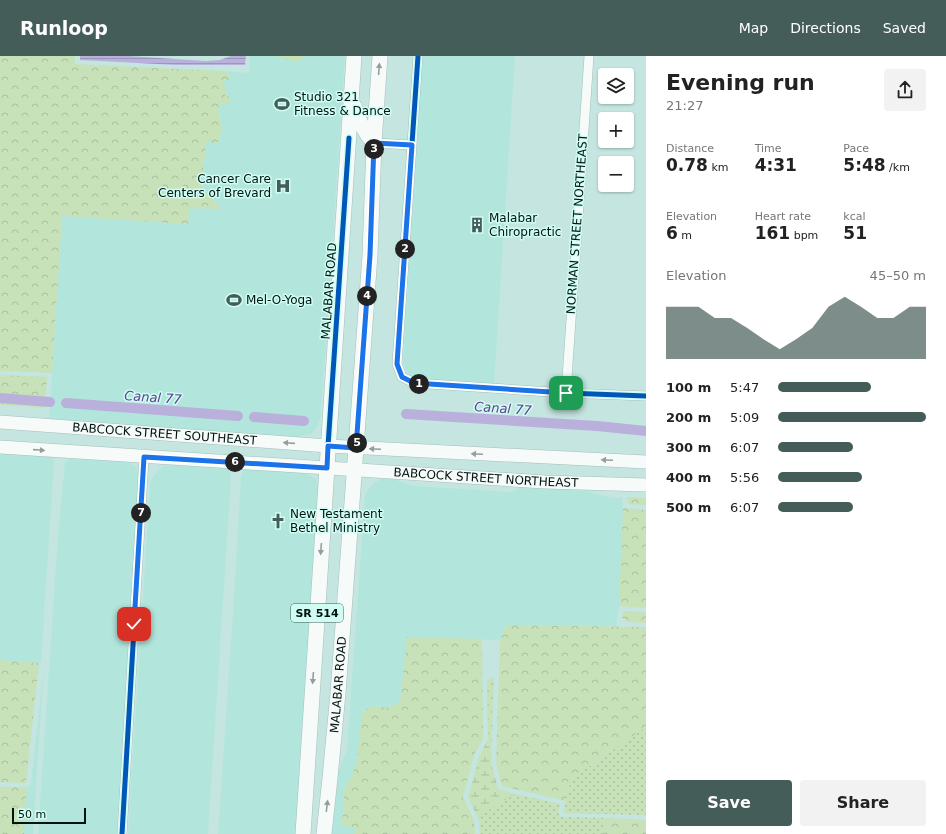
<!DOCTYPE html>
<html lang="en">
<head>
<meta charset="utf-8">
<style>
  :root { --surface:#fff; --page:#f2f2f2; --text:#222; --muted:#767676; --accent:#455d59 }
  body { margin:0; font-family:"DejaVu Sans",sans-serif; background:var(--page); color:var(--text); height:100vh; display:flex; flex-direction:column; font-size:15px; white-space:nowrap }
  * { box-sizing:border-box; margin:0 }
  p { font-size:13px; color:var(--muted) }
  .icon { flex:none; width:22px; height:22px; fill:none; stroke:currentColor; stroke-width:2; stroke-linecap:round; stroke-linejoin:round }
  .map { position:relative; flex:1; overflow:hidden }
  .sheet { display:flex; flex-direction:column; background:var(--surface); width:300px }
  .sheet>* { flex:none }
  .controls { position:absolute; left:598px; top:12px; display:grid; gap:8px }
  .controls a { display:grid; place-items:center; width:36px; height:36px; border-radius:4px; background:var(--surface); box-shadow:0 1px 3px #0004; font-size:20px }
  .scale { position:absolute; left:12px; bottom:10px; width:74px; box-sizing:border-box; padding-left:4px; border:2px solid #001410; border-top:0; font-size:11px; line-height:14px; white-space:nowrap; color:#001410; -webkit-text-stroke:3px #cffdf4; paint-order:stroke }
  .pin { position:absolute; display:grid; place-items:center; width:34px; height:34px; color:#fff; margin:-17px; border-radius:8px; box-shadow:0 2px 6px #0006 }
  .km { position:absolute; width:20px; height:20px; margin:-10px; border-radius:50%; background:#222; color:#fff; font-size:11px; line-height:20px; text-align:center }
  .round { display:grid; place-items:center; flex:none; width:42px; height:42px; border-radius:4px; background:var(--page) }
  .headline { display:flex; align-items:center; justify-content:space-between; height:68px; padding:0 20px }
  h1 { font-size:22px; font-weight:700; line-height:30px }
  .stats { display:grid; grid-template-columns:repeat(3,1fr); gap:6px; height:68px; padding:4px 20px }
  .stats div { display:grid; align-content:center }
  .stats b { font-size:17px; font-weight:700 }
  .stats small { font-size:11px; font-weight:400 }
  .stats p { font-size:11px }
  .chart { height:112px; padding:8px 20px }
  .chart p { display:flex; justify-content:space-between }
  .chart svg { width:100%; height:72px; margin-top:4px; fill:var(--accent); opacity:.7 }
  .action { display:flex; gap:8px; margin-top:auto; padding:8px 20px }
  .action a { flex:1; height:46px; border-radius:4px; background:var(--accent); color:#fff; font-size:16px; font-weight:700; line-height:46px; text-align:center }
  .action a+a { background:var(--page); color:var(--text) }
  ul { padding:0 20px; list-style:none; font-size:13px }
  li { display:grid; grid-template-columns:64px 48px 1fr; align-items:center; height:30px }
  li i { height:10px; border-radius:5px; background:var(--accent) }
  header { display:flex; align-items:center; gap:24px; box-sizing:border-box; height:56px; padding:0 20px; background:var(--accent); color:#fff }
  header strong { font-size:19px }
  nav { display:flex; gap:22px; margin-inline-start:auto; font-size:14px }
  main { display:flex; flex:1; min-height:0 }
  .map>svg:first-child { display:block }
  .built { fill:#b2e6dd }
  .grass { fill:url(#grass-dots) }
  .forest { fill:url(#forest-crowns) }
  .wetland { fill:url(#wetland-marsh) }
  .water { fill:url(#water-rules) }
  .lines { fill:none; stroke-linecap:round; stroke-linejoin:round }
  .canal { stroke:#b9b0dc; stroke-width:10 }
  .minor-casing { stroke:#a5bfba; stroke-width:10 }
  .secondary-casing { stroke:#a5bfba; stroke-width:14 }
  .primary-casing { stroke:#a5bfba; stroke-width:16 }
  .minor { stroke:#f6fbfa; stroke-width:9 }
  .secondary { stroke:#f6fbfa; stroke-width:13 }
  .primary { stroke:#f6fbfa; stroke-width:15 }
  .cycleway-casing { stroke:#cffdf4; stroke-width:8 }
  .cycleway { stroke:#0057b8; stroke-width:5 }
  .oneway { fill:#949f9c }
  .route-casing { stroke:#fff; stroke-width:8 }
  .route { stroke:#1a73e8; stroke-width:5 }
  .labels { text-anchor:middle; stroke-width:3; stroke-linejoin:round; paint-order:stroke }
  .shield { fill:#cffdf4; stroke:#3e5a54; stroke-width:1 }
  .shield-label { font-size:11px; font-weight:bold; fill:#001410 }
  .poi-label { font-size:12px; fill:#001410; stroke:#cffdf4; text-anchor:start }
  .street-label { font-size:12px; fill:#001410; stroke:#cffdf4 }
  .water-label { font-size:13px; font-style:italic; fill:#64408f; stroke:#cffdf4 }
</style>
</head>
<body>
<header>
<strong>Runloop</strong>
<nav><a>Map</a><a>Directions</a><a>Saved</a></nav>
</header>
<main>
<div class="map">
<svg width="646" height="778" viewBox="0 0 646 778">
  <defs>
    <pattern id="grass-dots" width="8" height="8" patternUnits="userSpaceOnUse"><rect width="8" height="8" fill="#c7e1b9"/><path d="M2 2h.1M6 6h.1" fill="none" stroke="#a9c09e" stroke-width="1.8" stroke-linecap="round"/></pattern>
    <pattern id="forest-crowns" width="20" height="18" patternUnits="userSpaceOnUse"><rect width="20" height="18" fill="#c7e1b9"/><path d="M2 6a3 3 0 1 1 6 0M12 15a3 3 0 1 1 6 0" fill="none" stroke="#a9c09e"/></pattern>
    <pattern id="wetland-marsh" width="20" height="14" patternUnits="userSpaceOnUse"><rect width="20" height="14" fill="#c7e1b9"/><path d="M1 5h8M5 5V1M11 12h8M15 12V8" fill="none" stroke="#a9c09e"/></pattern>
    <pattern id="water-rules" width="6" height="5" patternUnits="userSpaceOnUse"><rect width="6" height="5" fill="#b9b0dc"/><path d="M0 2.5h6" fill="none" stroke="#9d96bc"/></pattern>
  </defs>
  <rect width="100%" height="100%" fill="#c5e5e0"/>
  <path class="built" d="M 250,0 L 275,0 L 296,6 L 306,0 L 345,0 L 326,286 L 320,364 L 316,372 L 311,378 L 297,381 L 49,365 L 62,160 L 188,168 L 189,152 L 220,153 L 217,147 L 204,137 L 201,130 L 207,82 L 220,80 L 220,59 L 217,54 L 225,40 L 222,24 L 225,23 L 229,18 L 223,15 L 249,17 Z
    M 422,0 L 515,0 L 494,328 L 416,323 L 409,318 L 403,308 Z
    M 0,397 L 53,401 L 54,406 L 41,606 L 39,607 L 0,604 Z
    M 70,403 L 128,406 L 135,410 L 140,420 L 118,778 L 38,778 L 58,479 L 65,407 Z
    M 169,409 L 227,412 L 230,415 L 231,422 L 208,778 L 128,778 L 150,428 L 153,420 L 158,415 L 164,410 Z
    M 244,413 L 303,417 L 311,420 L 317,425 L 321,431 L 299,778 L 218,778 L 233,557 L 241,421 Z
    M 390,422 L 414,430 L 512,436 L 520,431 L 586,435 L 612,442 L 622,442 L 623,452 L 619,550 L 616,570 L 506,569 L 500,584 L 407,581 L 400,645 L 390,652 L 372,650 L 362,656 L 357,704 L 352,720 L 344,733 L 344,752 L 341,769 L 355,772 L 354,778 L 328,778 L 335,723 L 347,694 L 365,440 L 368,433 L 375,426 L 383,423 Z
    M 44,609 L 33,778 L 24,778 L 27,731 L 30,730 L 31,727 Z"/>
  <path class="grass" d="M 646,671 L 646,759 L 563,757 L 571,723 Z
    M 515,738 L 560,748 L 558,757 L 561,761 L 606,762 L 603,778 L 480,778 L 479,765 L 487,755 Z"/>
  <path class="forest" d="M 0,0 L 75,0 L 75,8 L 223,15 L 229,18 L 231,21 L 228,25 L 225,23 L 222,24 L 227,34 L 225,40 L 230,41 L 231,44 L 229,48 L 221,47 L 220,53 L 217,54 C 222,63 222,75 219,85 L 214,89 L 207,82 L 201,130 C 206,141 216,143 220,153 L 190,152 L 188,168 L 62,160 L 52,317 L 0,315 Z
    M 275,0 L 306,0 L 296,6 Z
    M 0,319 L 47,321 L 45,352 L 0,349 Z
    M 627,441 L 646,442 L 646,449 L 628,448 Z
    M 623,452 L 646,454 L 646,552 L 619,550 Z
    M 623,555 L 646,556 L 646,567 L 628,566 L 622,561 Z
    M 506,569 L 646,571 L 646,671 L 571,723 L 566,745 L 502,730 L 496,707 L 500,584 Z
    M 407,581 L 482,583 L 483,683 L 474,699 L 463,741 L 474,764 L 475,778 L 354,778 L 355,772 L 341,769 L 344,752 L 344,733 L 352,720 L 357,704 L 362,656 L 372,650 L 390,652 L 400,645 Z
    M 0,604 L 39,607 L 26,727 L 0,726 Z
    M 0,731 L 27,731 L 24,778 L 0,778 Z
    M 606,762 L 646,764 L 646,778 L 603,778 Z"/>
  <path class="wetland" d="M 494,621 L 491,706 L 498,733 L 515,738 L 487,755 L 479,765 L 468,741 L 479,701 L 488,683 L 487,624 Z"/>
  <path class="water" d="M 80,0 L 129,0 L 206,5 L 220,4 L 231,0 L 246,0 L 245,9 L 176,9 L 80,4 Z"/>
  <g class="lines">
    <path class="canal" d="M 0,342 L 50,346
      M 66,347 L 238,360
      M 406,358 L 597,370 L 646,375
      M 254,361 L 304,365"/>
    <g class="minor-casing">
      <path id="minor" d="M 418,0 L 397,308 L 402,321 L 414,327 L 566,337 L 646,340
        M 374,87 L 412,89
        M 566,337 L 589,0
        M 122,778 L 144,401"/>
    </g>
    <g class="secondary-casing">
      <g id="secondary">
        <path id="s1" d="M 0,366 L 328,390 L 646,406"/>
        <path id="s2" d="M 0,391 L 545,426 L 646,429"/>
      </g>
    </g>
    <g class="primary-casing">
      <g id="primary">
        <path d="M 354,50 C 359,64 363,75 374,87"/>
        <path d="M 303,778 L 354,0"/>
        <path id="s3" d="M 324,778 L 330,722 L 338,637 L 356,392 L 370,199 L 374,87 L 380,0"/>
      </g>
    </g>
    <use href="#minor" class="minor"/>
    <use href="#secondary" class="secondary"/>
    <use href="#primary" class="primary"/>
    <g class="cycleway-casing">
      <path id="cycleway" d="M 418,0 L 397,308 L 402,321 L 414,327 L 566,337 L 646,340
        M 328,390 L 349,82
        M 122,778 L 144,401"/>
    </g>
    <use href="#cycleway" class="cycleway"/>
  </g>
  <defs><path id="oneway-solid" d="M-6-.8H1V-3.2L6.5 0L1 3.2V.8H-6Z"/></defs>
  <g class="oneway">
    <use href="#oneway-solid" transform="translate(379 13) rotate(-86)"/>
    <use href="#oneway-solid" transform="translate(289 387) rotate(-176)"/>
    <use href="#oneway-solid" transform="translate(375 393) rotate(-177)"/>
    <use href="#oneway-solid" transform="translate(39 394) rotate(4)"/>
    <use href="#oneway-solid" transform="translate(477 398) rotate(-177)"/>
    <use href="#oneway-solid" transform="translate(607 404) rotate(-177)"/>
    <use href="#oneway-solid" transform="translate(321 493) rotate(94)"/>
    <use href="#oneway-solid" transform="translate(313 622) rotate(94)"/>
    <use href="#oneway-solid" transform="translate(327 750) rotate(-83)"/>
  </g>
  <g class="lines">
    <g class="route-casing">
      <path id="route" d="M 134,568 L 144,401 L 327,412 L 328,390 L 356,392 L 370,199 L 374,87 L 412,89 L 397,308 L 402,321 L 414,327 L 566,337"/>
    </g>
    <use href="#route" class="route"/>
  </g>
  <defs>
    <g id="stadium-bare" transform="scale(1.2)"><path d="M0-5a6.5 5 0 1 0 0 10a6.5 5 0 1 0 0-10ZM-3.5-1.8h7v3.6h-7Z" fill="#455d59" stroke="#cffdf4" stroke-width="2.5" paint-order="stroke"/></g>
    <g id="hospital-bare" transform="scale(1.2)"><path d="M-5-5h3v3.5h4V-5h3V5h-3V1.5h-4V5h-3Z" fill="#455d59" stroke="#cffdf4" stroke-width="2.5" paint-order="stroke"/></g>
    <g id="building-bare" transform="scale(1.2)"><path d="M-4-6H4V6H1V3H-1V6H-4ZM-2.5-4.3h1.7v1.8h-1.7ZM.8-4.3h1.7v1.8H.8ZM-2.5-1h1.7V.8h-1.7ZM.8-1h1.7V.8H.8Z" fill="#455d59" stroke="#cffdf4" stroke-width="2.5" paint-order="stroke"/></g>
    <g id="church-bare" transform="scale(1.2)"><path d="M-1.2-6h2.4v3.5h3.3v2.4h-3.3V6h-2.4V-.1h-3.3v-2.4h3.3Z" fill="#455d59" stroke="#cffdf4" stroke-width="2.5" paint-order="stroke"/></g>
  </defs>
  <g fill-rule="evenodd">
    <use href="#stadium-bare" x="282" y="48"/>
    <use href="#hospital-bare" x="283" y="130"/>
    <use href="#building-bare" x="477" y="169"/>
    <use href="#stadium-bare" x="234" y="244"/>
    <use href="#church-bare" x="278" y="465"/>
  </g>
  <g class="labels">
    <rect class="shield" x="291" y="548" width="52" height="18" rx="3"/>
    <g class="shield-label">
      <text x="317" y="561">SR 514</text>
    </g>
    <g class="poi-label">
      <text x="294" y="45">Studio 321<tspan x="294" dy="14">Fitness &amp; Dance</tspan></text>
      <text x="271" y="127" text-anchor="end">Cancer Care<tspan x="271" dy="14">Centers of Brevard</tspan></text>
      <text x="489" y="166">Malabar<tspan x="489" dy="14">Chiropractic</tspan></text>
      <text x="246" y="248">Mel-O-Yoga</text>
      <text x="290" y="462">New Testament<tspan x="290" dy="14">Bethel Ministry</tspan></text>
    </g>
    <g class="street-label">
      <text transform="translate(577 168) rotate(-86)" y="4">NORMAN STREET NORTHEAST</text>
      <text transform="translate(329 235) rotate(-86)" y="4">MALABAR ROAD</text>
      <text dy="4" stroke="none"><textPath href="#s1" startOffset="165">BABCOCK STREET SOUTHEAST</textPath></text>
      <text dy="4" stroke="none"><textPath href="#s2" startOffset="487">BABCOCK STREET NORTHEAST</textPath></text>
      <text dy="4" stroke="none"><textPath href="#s3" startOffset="150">MALABAR ROAD</textPath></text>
    </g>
    <g class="water-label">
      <text transform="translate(153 341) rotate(4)" y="5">Canal 77</text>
      <text transform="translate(503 352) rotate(4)" y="5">Canal 77</text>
    </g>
  </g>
</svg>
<div class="controls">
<a><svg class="icon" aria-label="layers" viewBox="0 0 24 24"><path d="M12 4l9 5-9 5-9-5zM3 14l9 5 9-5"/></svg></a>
<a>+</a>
<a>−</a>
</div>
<div class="scale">50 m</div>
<div class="pin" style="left:566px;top:337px;background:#1e9e55"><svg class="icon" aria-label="arrive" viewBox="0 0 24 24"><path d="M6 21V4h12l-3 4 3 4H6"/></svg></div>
<div class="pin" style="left:134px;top:568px;background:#d93025"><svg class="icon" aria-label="check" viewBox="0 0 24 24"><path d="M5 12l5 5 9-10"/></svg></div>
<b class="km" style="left:419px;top:328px">1</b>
<b class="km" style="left:405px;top:193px">2</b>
<b class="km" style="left:374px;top:93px">3</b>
<b class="km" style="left:367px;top:240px">4</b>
<b class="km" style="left:357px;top:387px">5</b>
<b class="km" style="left:235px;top:406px">6</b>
<b class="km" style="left:141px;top:457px">7</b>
</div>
<section class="sheet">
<div class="headline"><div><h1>Evening run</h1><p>21:27</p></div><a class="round"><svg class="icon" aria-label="share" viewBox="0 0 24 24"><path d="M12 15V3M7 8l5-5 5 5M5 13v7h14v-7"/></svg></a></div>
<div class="stats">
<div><p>Distance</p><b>0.78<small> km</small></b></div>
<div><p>Time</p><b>4:31</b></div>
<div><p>Pace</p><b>5:48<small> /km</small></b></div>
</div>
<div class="stats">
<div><p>Elevation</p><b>6<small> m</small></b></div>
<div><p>Heart rate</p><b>161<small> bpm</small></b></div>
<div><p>kcal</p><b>51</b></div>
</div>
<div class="chart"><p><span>Elevation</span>45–50 m</p>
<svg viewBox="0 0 160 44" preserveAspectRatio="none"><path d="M0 44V12L10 12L20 12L30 19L40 19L50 25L60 32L70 38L80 32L90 25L100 12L110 6L120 12L130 19L140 19L150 12L160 12V44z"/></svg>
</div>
<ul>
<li><b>100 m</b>5:47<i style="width:63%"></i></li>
<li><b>200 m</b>5:09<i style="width:100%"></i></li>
<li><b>300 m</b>6:07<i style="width:51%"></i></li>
<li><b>400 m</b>5:56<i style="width:57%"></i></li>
<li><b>500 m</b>6:07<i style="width:51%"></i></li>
</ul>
<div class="action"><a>Save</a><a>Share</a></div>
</section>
</main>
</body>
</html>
